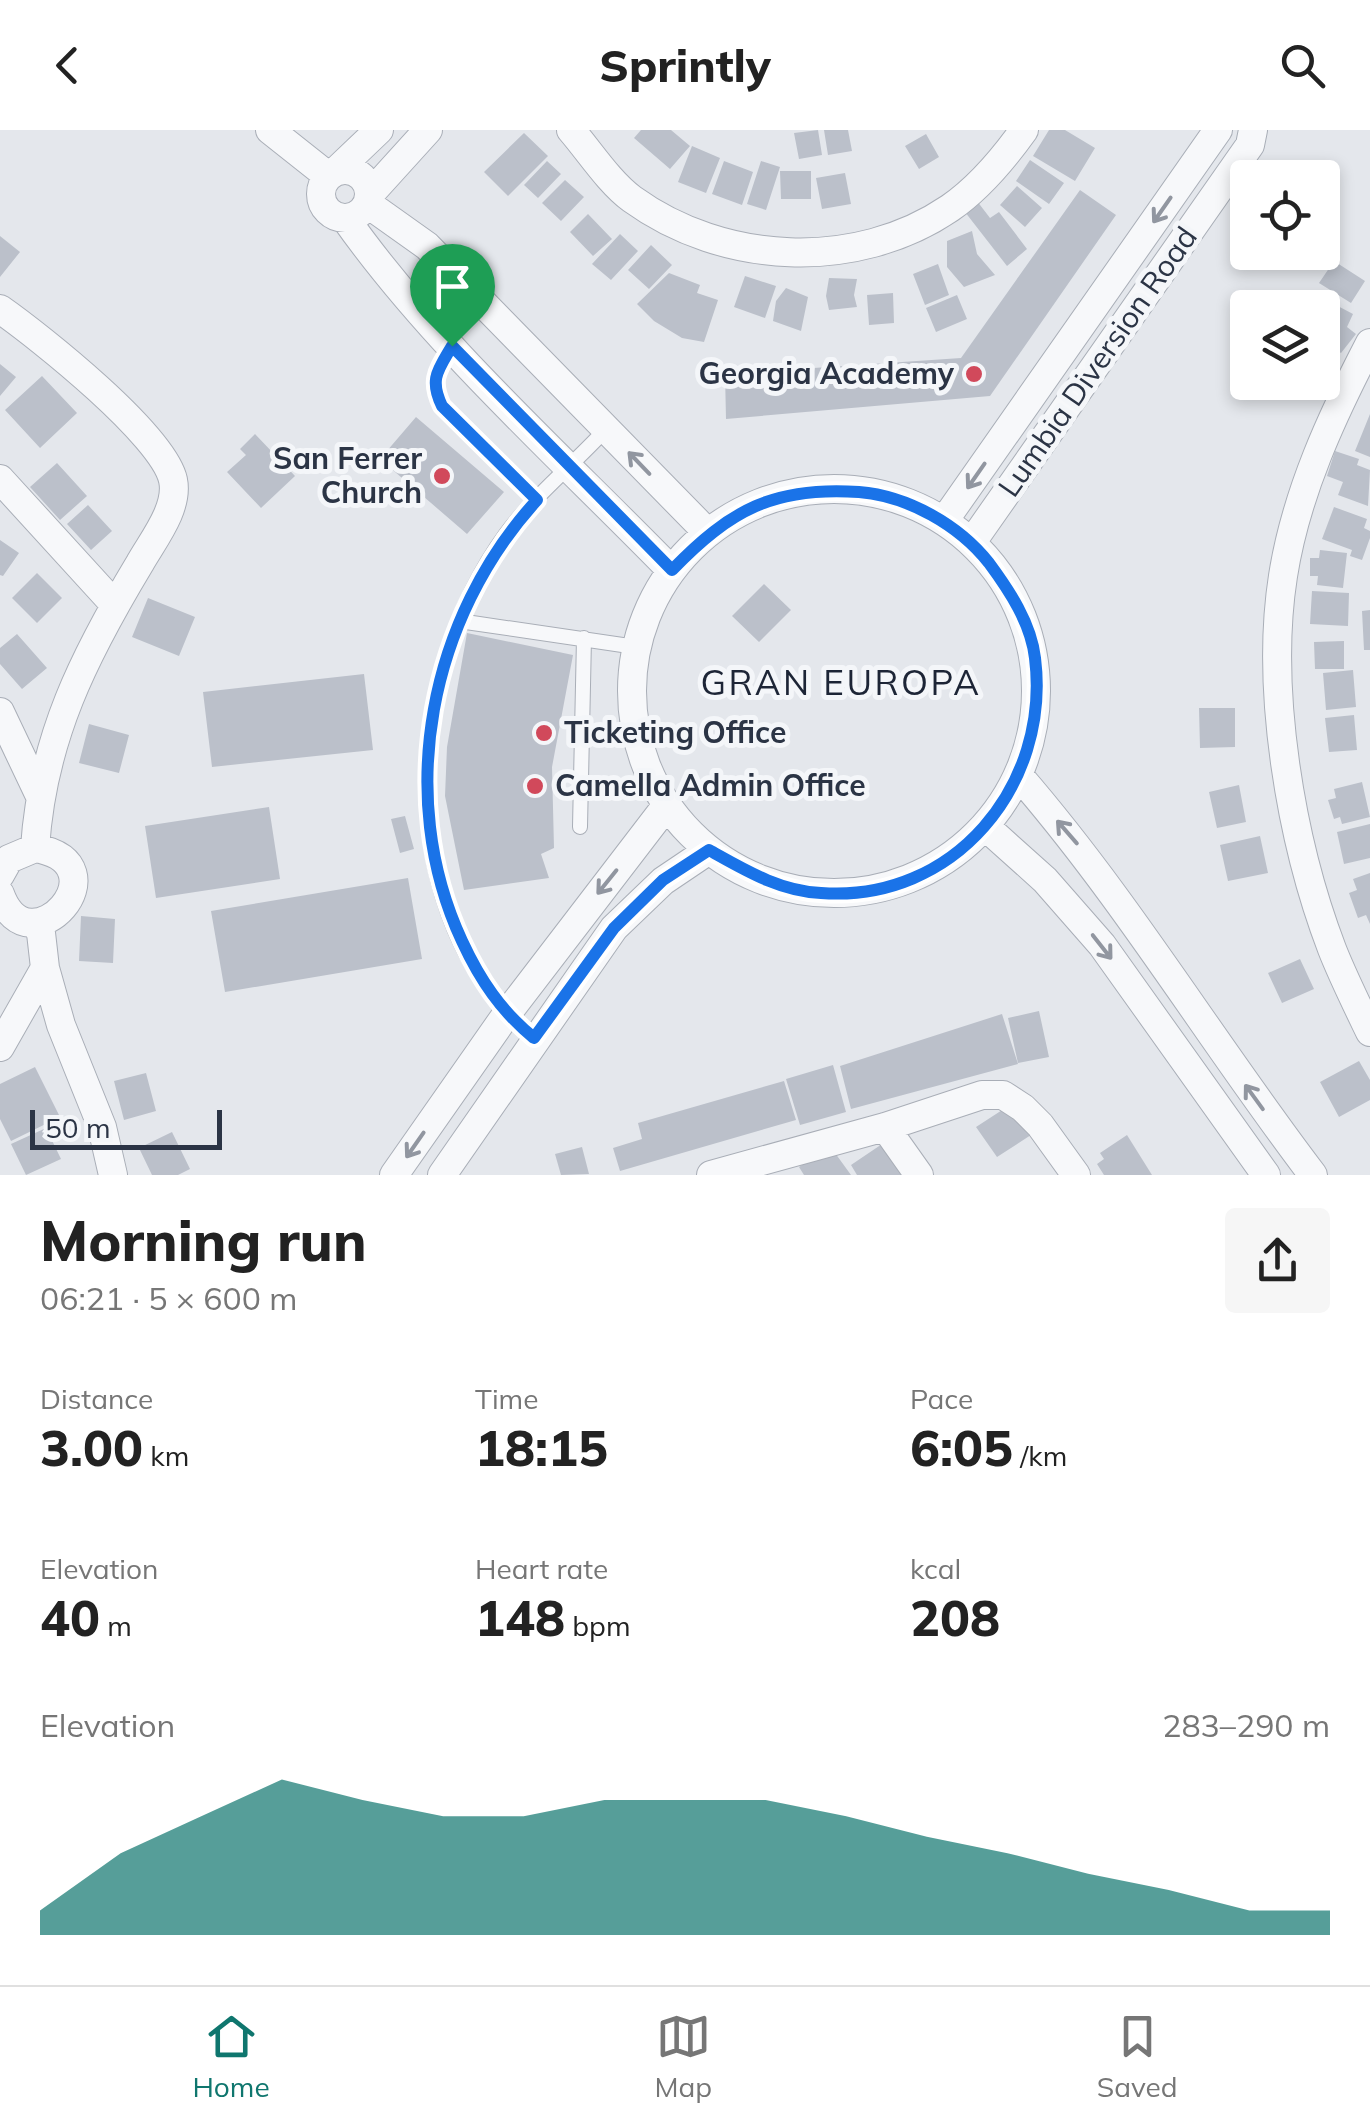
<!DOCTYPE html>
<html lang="en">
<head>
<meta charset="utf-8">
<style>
  :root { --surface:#fff; --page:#f6f6f6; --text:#222; --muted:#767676; --line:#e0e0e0; --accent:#0f766e }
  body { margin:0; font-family:Mulish,sans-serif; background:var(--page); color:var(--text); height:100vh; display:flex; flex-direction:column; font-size:38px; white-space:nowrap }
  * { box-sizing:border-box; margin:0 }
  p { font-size:32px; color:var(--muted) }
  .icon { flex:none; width:55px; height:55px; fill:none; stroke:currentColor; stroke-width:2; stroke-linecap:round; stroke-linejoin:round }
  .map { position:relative; height:1045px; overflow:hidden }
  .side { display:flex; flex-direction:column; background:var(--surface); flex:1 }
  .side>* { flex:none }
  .fabs { position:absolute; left:1230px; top:30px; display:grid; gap:20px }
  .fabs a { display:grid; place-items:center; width:110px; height:110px; border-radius:10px; background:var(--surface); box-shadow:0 5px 15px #0003; font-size:50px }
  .scale { position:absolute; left:30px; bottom:25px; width:192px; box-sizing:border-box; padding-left:10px; border:5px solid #2b3445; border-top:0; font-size:28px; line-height:35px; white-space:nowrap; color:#2b3445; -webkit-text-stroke:8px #f4f6f9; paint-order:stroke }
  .pin { position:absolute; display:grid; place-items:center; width:85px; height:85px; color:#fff; margin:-102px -42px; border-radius:50% 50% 50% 0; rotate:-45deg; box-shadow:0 0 10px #0007 }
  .pin .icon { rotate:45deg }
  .round { display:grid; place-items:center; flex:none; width:105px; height:105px; border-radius:10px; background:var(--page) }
  .summary { display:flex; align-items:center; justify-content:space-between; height:170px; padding:0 40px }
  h1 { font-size:55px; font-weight:800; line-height:75px }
  .metrics { display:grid; grid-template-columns:repeat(3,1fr); gap:15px; height:170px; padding:10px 40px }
  .metrics div { display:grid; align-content:center }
  .metrics b { font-size:50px; font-weight:800 }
  .metrics small { font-size:28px; font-weight:400 }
  .metrics p { font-size:28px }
  .chart { height:280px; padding:20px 40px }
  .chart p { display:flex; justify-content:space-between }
  .chart svg { width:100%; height:180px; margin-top:10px; fill:var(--accent); opacity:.7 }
  header { display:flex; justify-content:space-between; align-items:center; height:130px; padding:0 40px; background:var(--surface); font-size:45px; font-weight:800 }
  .dock { display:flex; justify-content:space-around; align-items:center; height:140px; border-top:2px solid var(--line); background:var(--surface); font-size:28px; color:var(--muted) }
  .dock a { display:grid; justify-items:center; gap:5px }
  .dock .selected { color:var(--accent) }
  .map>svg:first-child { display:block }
  .building { fill:#bbc0ca }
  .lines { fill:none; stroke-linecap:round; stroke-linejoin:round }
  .lane-casing { stroke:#a9aeb7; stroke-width:16 }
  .street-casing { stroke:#a9aeb7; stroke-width:30 }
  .lane { stroke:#f7f8fa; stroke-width:14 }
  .street { stroke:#f7f8fa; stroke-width:28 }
  .oneway { stroke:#9196a0 }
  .route-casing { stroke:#fff; stroke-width:20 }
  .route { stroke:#1a73e8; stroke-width:12 }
  .poi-dot { fill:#d1495b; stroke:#f4f6f9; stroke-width:4 }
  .labels { text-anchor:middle; stroke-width:10; stroke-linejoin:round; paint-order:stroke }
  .street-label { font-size:30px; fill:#2b3445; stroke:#f4f6f9 }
  .poi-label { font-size:30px; font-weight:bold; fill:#2b3445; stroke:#f4f6f9; text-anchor:end }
  .quarter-label { font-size:35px; letter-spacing:2.5px; fill:#1d2536; stroke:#f4f6f9 }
</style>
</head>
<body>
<header><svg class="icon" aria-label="back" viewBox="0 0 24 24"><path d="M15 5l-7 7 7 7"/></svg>Sprintly<svg class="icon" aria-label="search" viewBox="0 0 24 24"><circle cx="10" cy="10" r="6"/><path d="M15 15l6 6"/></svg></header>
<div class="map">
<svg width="1370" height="1045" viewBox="0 0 1370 1045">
  <rect width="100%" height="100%" fill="#e4e7ec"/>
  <path class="building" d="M 641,0 L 671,0 L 690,16 L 670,39 L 634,8 Z
    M 818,0 L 822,25 L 799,29 L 794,3 Z
    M 824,0 L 848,0 L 852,21 L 828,25 Z
    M 1049,0 L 1065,0 L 1095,18 L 1075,51 L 1033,26 Z
    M 524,3 L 548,26 L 508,66 L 484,42 Z
    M 926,4 L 939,27 L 919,39 L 905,16 Z
    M 692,16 L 720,28 L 706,63 L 678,52 Z
    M 1030,30 L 1064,53 L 1049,74 L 1016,51 Z
    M 547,31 L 561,44 L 538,68 L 524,55 Z
    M 724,31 L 753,42 L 742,75 L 712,64 Z
    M 761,31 L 780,37 L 766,80 L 747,74 Z
    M 780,41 L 811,41 L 811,69 L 781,69 Z
    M 845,43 L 851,74 L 822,79 L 816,48 Z
    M 565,50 L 584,67 L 561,91 L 542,73 Z
    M 1017,56 L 1042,78 L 1025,97 L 1000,75 Z
    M 1080,60 L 1116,85 L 990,266 L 726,289 L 725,244 L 961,228 Z
    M 977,71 L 990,88 L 999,82 L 1027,119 L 1007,136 L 965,82 Z
    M 588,84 L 612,109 L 593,126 L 570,102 Z
    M 972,101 L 977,124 L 995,145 L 964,157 L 947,137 L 947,111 Z
    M 620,104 L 638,121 L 611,150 L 592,134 Z
    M 0,106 L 20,122 L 0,147 Z
    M 651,115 L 672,135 L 649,159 L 628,140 Z
    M 1334,131 L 1365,151 L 1351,173 L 1319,153 Z
    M 938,134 L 949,165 L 925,175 L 913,144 Z
    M 669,143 L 700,155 L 697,163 L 718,170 L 704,212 L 682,208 L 654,191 L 637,174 Z
    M 745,146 L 776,156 L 765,188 L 734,177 Z
    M 829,148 L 857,149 L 854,165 L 857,177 L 829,180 L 826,166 Z
    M 786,158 L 808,167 L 801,201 L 773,191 L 776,171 Z
    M 893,163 L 894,193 L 869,195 L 867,165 Z
    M 1315,164 L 1353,184 L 1347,197 L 1356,204 L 1341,223 L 1325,212 L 1331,205 L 1322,200 L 1322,178 L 1308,178 Z
    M 957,165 L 967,189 L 936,202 L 926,178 Z
    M 0,234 L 16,247 L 0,266 Z
    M 42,246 L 77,283 L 40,318 L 5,280 Z
    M 1370,284 L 1370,327 L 1355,321 Z
    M 416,287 L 504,362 L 467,404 L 380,329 Z
    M 255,304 L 295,346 L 261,378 L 227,342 L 246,325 L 240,319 Z
    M 1335,321 L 1359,329 L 1357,335 L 1370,340 L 1368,376 L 1338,365 L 1343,352 L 1327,346 Z
    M 57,333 L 87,366 L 60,390 L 30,357 Z
    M 88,375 L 112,401 L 91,420 L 67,394 Z
    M 1334,377 L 1367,389 L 1364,398 L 1370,401 L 1370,408 L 1362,430 L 1350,426 L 1352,420 L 1322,409 Z
    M 0,410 L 19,423 L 3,446 L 0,445 Z
    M 1320,420 L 1347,423 L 1343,458 L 1317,455 L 1318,446 L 1310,446 L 1310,428 L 1319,428 Z
    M 37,443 L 62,468 L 37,493 L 12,468 Z
    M 764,454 L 791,480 L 759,512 L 732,486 Z
    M 1312,461 L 1349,463 L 1348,496 L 1310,494 Z
    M 148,468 L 195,487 L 179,526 L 132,507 Z
    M 1370,480 L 1370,520 L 1364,520 L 1362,481 Z
    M 467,503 L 573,525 L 552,637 L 554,718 L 541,724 L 549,748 L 464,760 L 445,666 L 447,617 Z
    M 17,504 L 47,538 L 22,559 L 0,534 L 0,518 Z
    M 1344,511 L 1344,539 L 1315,539 L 1314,512 Z
    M 1353,540 L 1356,577 L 1326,580 L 1323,543 Z
    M 364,544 L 373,620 L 212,637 L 203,562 Z
    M 1199,578 L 1235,578 L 1235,617 L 1200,618 Z
    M 1354,585 L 1357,620 L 1329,622 L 1325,588 Z
    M 89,594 L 129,605 L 119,643 L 79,633 Z
    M 1362,652 L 1370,687 L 1342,694 L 1340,687 L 1334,689 L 1328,670 L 1336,668 L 1334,659 Z
    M 1239,655 L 1246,692 L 1217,698 L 1209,662 Z
    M 269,677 L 280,749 L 156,768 L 145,696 Z
    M 405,686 L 414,719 L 400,723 L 391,689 Z
    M 1370,694 L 1370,728 L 1344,734 L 1337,702 Z
    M 1260,706 L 1268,743 L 1228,751 L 1220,715 Z
    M 1370,743 L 1370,794 L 1366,785 L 1358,788 L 1349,763 L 1357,760 L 1353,749 Z
    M 408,748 L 422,829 L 225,862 L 211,781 Z
    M 81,786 L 115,789 L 113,833 L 79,831 Z
    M 1300,829 L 1314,859 L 1282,873 L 1268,843 Z
    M 1039,881 L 1049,927 L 1018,933 L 1008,888 Z
    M 1002,884 L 1018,934 L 851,979 L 840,936 Z
    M 1359,931 L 1370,950 L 1370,970 L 1339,987 L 1320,952 Z
    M 833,935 L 846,982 L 800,995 L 786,949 Z
    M 35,937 L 60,987 L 11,1011 L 0,989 L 0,954 Z
    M 146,943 L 156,981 L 124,990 L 114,951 Z
    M 784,951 L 796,990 L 620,1041 L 613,1018 L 642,1009 L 638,993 Z
    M 1013,973 L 1034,1003 L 997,1027 L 976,997 Z
    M 46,998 L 61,1029 L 26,1045 L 11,1014 Z
    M 172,1002 L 190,1039 L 178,1045 L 152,1045 L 139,1018 Z
    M 1127,1005 L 1152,1045 L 1104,1045 L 1097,1034 L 1104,1029 L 1100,1023 Z
    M 888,1010 L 904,1045 L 857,1045 L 851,1035 Z
    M 830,1016 L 851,1045 L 804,1045 L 799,1037 Z
    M 582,1017 L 589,1044 L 561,1045 L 555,1024 Z"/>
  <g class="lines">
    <g class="lane-casing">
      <path id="lane" d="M 452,217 C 438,241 429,249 442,276 L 537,370
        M 459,491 L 636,517
        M 580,697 L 584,508
        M 535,908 C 389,789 403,546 506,404 C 534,366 574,334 606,299"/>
    </g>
    <g class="street-casing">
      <path id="street" d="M 270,0 L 328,46
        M 571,0 C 590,22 609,52 632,69 C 723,135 856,142 950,78 C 979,58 1004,28 1024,0
        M321 64a24 24 0 1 1 48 0a24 24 0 1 1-48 0Z
        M 336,41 L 379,0
        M 370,64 L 428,0
        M 368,74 L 427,116 L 708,403
        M 345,88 C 433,213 564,330 671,440
        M 0,179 C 40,207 163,305 173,350 C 179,378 153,410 140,433 C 84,526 42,609 35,718
        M 1370,213 C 1332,286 1296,363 1283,446 C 1265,560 1291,712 1332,819 C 1343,847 1357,875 1370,902
        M 0,349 L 115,475
        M632 561a202 202 0 1 1 404 0a202 202 0 1 1-404 0Z
        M 944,391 L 1218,0
        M 972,412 L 1250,15 L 1253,0
        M 0,582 L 39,664
        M 1020,647 C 1128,772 1213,914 1313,1045
        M 986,697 L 1045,750 L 1102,815 L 1266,1045
        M 0,745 L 9,729 L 35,718 C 127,734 29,844 0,764
        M 35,793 L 41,803 L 45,838 L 61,895 L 102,997 L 113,1045
        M 0,917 L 45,838
        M 885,997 L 919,1045
        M 394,1045 L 506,885 L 667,675
        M 442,1045 L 614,798 L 663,751 L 709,720
        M 711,1045 L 885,997 L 982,965 L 1003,965 L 1023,978 L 1040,995 L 1076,1045"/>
    </g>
    <use href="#lane" class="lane"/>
    <use href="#street" class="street"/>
  </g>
  <defs><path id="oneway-shaft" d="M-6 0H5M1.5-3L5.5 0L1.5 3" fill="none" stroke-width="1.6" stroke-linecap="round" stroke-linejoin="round" transform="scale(2.5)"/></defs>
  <g class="oneway">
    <use href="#oneway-shaft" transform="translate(1162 80) rotate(125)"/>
    <use href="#oneway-shaft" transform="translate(639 333) rotate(-134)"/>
    <use href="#oneway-shaft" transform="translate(976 346) rotate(125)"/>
    <use href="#oneway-shaft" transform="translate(1067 702) rotate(-131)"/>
    <use href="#oneway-shaft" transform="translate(607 752) rotate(129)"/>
    <use href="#oneway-shaft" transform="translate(1102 817) rotate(52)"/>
    <use href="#oneway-shaft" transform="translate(1254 967) rotate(-126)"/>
    <use href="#oneway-shaft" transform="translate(415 1015) rotate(125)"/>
  </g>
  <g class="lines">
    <g class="route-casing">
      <path id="route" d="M 452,216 L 672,440 C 730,380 774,356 859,362 C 908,366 959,395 989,433 C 1009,460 1031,493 1035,528 C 1051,655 954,773 821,763 C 779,761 745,740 709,720 L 663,750 L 614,798 L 534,908 C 501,881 480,850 462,811 C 394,665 430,487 537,370 L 442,276 C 429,249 438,240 452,216 Z"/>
    </g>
    <use href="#route" class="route"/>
  </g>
  <g class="poi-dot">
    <circle cx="974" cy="244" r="10"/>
    <circle cx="442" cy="346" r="10"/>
    <circle cx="544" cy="603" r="10"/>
    <circle cx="535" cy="656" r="10"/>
  </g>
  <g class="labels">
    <g class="street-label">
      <text transform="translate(1098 232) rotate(-55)" y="10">Lumbia Diversion Road</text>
    </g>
    <g class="poi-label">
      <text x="954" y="254">Georgia Academy</text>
      <text x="422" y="339">San Ferrer<tspan x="422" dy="34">Church</tspan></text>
      <text x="564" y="613" text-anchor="start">Ticketing Office</text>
      <text x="555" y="666" text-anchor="start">Camella Admin Office</text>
    </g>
    <g class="quarter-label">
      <text x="841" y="565">GRAN EUROPA</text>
    </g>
  </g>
</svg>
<div class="fabs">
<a><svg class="icon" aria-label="locate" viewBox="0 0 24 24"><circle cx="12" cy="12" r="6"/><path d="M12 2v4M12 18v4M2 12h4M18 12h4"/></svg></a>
<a><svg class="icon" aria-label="layers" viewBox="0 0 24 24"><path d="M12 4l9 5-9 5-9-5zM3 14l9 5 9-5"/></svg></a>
</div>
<div class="scale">50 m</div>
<div class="pin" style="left:452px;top:216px;background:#1e9e55"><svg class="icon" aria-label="arrive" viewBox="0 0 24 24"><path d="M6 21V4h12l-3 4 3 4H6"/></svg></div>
</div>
<section class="side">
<div class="summary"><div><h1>Morning run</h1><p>06:21 · 5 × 600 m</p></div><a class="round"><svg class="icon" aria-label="share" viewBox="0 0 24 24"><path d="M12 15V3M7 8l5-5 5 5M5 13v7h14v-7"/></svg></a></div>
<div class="metrics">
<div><p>Distance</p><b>3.00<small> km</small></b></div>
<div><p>Time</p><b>18:15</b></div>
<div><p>Pace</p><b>6:05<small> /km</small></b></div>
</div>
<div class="metrics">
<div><p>Elevation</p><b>40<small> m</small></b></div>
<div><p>Heart rate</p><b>148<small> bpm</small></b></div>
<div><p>kcal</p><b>208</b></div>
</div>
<div class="chart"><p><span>Elevation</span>283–290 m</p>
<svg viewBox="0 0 160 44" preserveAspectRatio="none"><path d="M0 44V38L10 24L20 15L30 6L40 11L50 15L60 15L70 11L80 11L90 11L100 15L110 20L120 24L130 29L140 33L150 38L160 38V44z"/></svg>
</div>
</section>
<nav class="dock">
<a class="selected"><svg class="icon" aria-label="home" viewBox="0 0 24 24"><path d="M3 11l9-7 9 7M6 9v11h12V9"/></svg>Home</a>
<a><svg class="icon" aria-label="map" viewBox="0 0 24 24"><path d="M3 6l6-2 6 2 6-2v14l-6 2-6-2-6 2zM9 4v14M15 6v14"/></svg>Map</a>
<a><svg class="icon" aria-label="saved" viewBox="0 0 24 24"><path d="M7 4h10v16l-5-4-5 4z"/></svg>Saved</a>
</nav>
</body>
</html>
